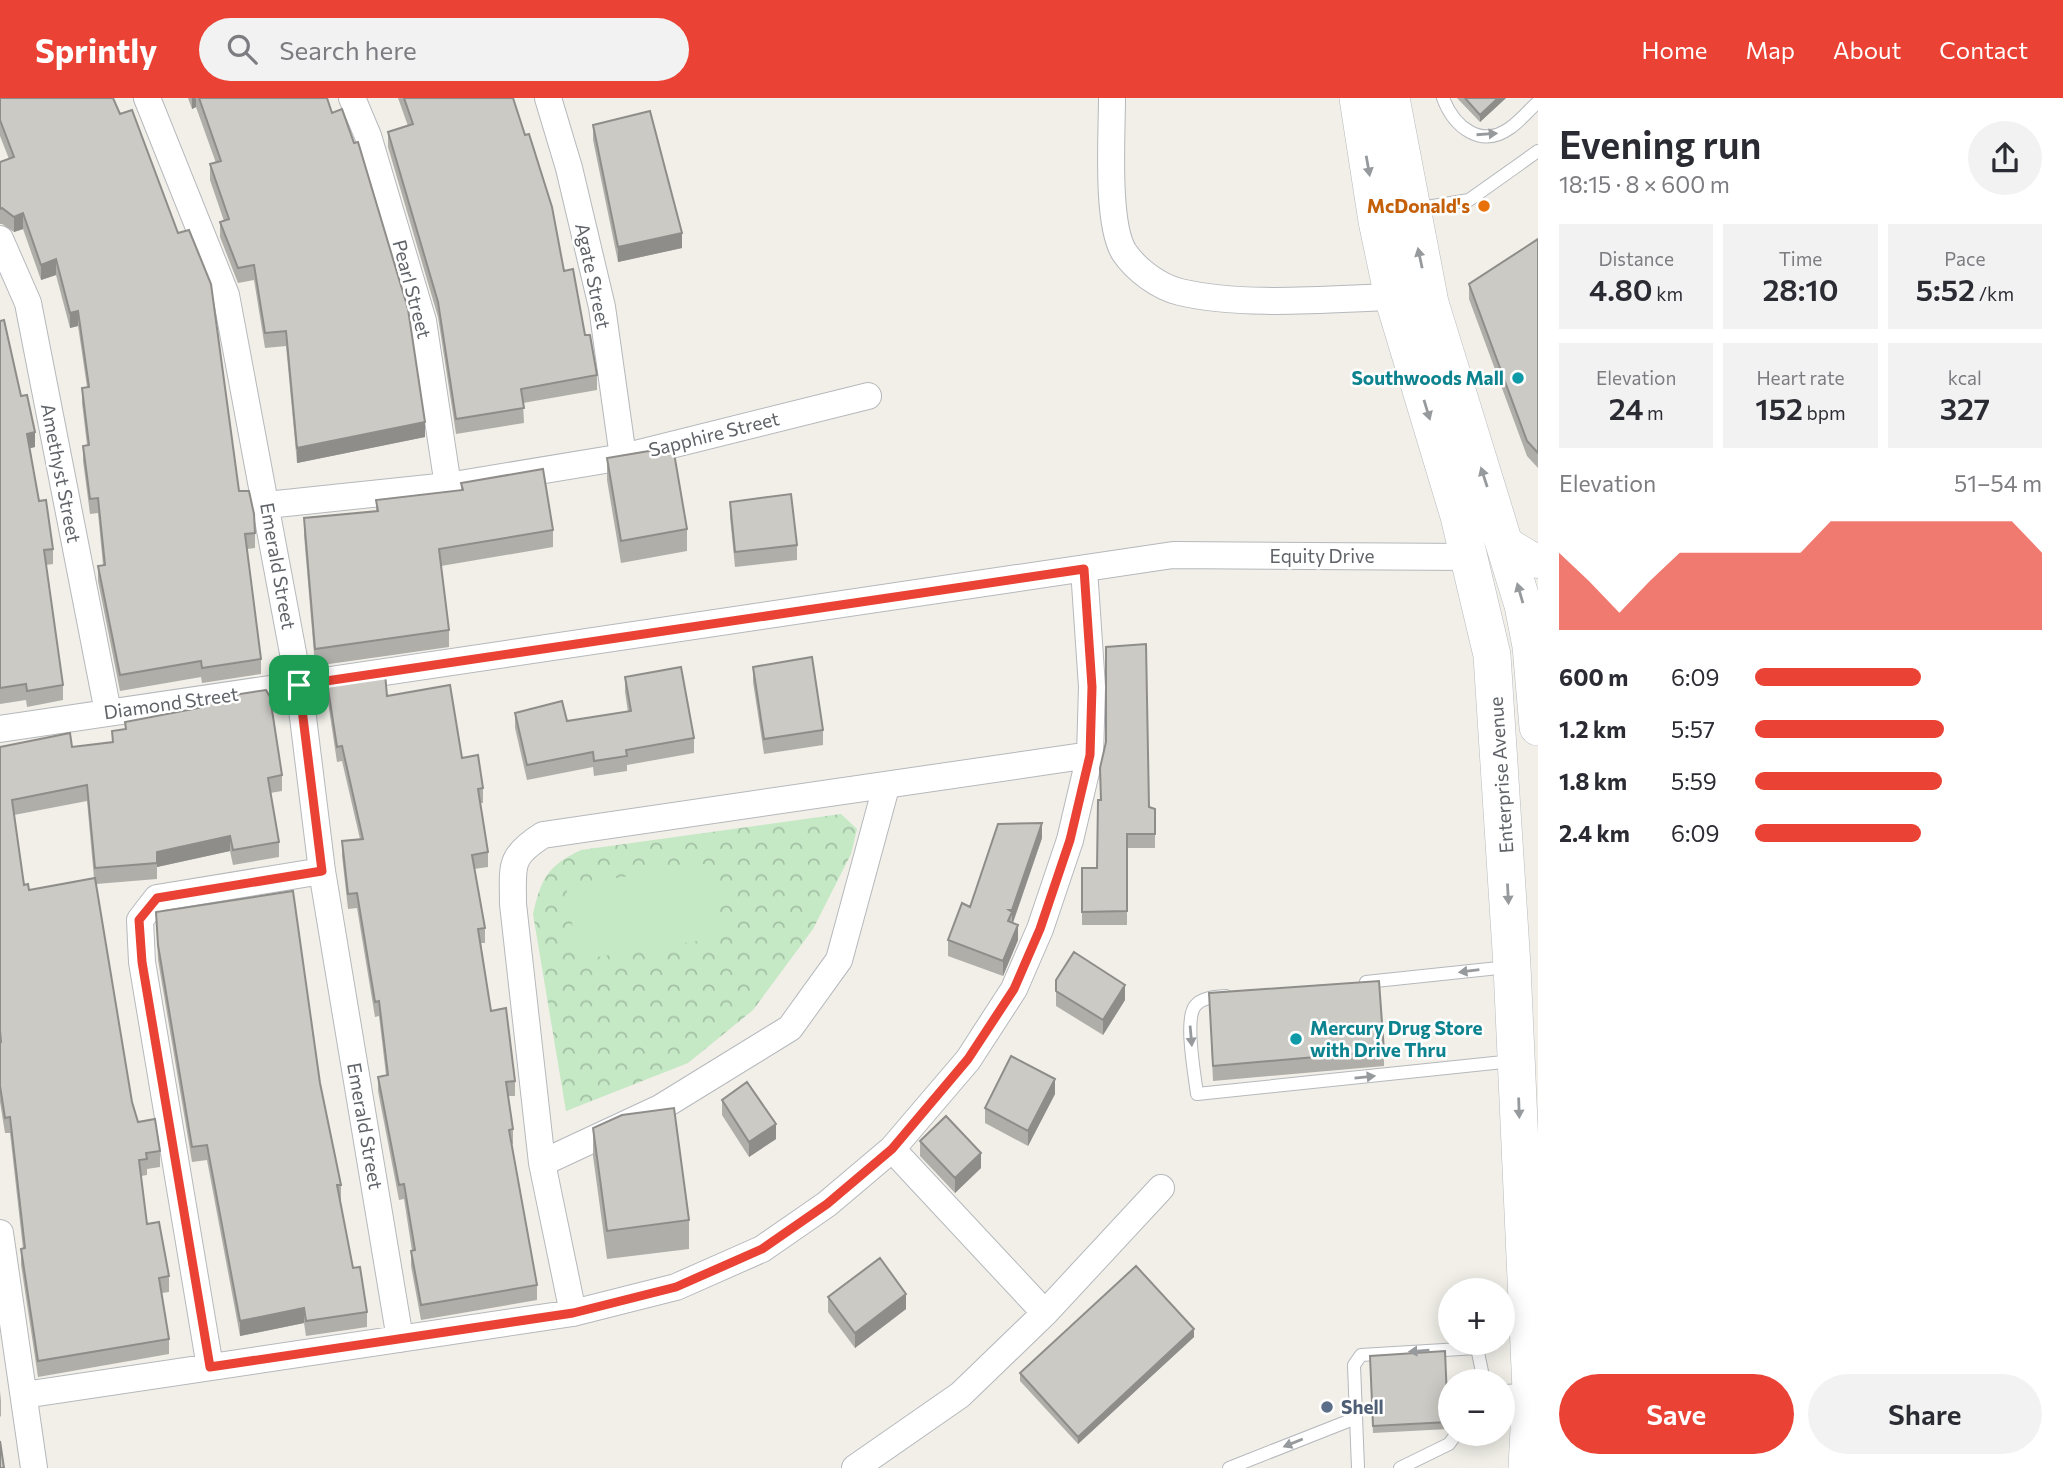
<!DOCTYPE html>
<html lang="en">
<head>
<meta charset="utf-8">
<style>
  :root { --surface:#fff; --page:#f2f2f3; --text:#2b2b33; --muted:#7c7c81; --accent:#ea4335 }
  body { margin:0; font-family:Commissioner,sans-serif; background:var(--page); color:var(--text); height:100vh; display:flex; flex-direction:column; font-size:26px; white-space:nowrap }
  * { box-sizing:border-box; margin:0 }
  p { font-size:23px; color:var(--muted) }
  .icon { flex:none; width:38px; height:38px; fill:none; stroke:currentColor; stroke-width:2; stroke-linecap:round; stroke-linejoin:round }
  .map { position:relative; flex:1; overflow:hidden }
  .details { display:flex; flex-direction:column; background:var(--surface); width:525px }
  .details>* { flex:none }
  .fabs { position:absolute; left:1438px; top:1180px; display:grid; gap:14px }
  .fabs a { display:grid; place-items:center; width:77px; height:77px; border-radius:50%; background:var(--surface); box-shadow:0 4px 18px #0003; font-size:35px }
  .pin { position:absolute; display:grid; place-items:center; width:60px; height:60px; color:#fff; margin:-30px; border-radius:14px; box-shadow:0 4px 10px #0006 }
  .round { display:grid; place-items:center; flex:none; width:74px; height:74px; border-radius:37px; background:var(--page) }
  .head { display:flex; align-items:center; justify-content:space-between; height:119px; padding:0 21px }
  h1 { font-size:38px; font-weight:600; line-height:52px }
  .metrics { display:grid; grid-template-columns:repeat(3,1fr); gap:10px; height:119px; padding:7px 21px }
  .metrics div { display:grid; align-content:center; border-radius:0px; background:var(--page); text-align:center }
  .metrics b { font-size:30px; font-weight:600 }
  .metrics small { font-size:19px; font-weight:400 }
  .metrics p { font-size:19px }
  .chart { height:196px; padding:14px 21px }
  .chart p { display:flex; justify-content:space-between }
  .chart svg { width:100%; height:126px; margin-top:7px; fill:var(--accent); opacity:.7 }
  .cta { display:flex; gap:14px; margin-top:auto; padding:14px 21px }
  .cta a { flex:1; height:80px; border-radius:42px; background:var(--accent); color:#fff; font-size:28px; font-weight:600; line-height:80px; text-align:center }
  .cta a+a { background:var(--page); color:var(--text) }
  ul { padding:0 21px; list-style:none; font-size:23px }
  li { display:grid; grid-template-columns:112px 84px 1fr; align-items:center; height:52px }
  li i { height:18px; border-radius:9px; background:var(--accent) }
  header { display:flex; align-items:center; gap:42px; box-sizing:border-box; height:98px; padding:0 35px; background:var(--accent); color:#fff }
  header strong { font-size:33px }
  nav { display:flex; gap:38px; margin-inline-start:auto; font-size:24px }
  .search { width:490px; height:63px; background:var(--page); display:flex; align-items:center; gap:18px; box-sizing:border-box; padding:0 24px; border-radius:38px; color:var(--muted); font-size:26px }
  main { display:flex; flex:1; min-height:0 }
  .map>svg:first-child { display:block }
  .forest { fill:url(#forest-crowns) }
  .pitch { fill:#c5e8c5 }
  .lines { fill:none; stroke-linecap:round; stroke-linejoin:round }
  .service-casing { stroke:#b5b8bc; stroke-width:14 }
  .minor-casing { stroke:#b5b8bc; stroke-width:28 }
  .tertiary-casing { stroke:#b5b8bc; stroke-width:33 }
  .secondary-casing { stroke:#b6babf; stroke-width:38 }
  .service { stroke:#fff; stroke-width:12 }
  .minor { stroke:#fff; stroke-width:26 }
  .tertiary { stroke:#fff; stroke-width:32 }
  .secondary { stroke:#fff; stroke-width:37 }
  .wall { fill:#afaea9; fill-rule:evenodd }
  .shaded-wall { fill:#8f8d8a }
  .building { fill:#cccac5; stroke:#8f8d8a; stroke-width:2 }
  .oneway { fill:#979a9d }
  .route-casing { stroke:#fff; stroke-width:14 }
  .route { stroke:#ea4335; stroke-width:9 }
  .food-dot { fill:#e8710a; stroke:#fff; stroke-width:2.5 }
  .culture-dot { fill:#0f9aa8; stroke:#fff; stroke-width:2.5 }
  .service-dot { fill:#5c6f8a; stroke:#fff; stroke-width:2.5 }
  .labels { text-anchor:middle; stroke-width:5; stroke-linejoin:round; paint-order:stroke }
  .food-label { font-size:19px; font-weight:bold; fill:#c56008; stroke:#fff; text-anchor:end }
  .street-label { font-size:19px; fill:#5f6368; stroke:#fff }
  .culture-label { font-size:19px; font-weight:bold; fill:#0d838f; stroke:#fff; text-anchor:end }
  .service-label { font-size:19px; font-weight:bold; fill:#4e5e75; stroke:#fff; text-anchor:start }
</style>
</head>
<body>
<header>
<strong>Sprintly</strong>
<div class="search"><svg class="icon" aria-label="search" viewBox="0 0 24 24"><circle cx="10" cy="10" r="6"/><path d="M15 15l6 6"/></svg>Search here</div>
<nav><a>Home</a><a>Map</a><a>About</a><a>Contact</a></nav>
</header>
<main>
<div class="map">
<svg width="1538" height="1370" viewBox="0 0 1538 1370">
  <defs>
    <pattern id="forest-crowns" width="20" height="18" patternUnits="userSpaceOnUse" patternTransform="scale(1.75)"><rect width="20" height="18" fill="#c5e8c5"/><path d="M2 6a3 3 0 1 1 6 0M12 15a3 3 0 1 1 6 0" fill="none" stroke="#a3c0a4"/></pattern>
  </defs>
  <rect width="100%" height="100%" fill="#f1efe8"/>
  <path class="forest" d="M 841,716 L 857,731 L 851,756 L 813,831 L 753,912 L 688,965 L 566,1013 L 533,816 C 541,781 547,768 581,752 Z"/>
  <path class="pitch" d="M 711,765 L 723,839 L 578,862 L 566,788 Z"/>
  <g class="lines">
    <g class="service-casing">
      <path id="service" d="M 1443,0 C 1454,29 1481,51 1510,30 C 1520,23 1529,12 1538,4
        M 1415,111 L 1469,102 L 1538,53
        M 1366,884 L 1508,869
        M 1226,898 C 1216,899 1202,899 1195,908 C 1184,922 1195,978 1197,996 L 1513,963
        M 1503,1293 L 1527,1292
        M 1229,1370 L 1356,1320
        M 1358,1370 L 1354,1267 L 1361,1257 L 1477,1250 L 1484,1283
        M 1400,1370 L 1449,1346 L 1457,1335"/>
    </g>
    <g class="minor-casing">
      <path id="minor" d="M 147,0 L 226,197 L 299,587 L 322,773 L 400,1241
        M 352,0 L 368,38 L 423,223 L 448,388
        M 548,0 L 569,70 L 602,209 L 623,359
        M 1112,0 C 1112,36 1106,125 1124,154 C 1136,172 1159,189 1180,194 C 1243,209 1328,201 1393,199
        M 0,141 L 28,205 L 108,614
        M 267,407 L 448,388 L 623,359 L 868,298
        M 0,631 L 1173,457 L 1470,459
        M 892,1051 L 1045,1215
        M 542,1065 L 660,1010 L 790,930 L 839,862 L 886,689
        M 0,1135 L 34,1370
        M 573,1215 L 542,1065 L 513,806 C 513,768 508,759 543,737 L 1090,657
        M 210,1269 L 142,864 L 140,822 L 157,800 L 322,773
        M 24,1297 L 573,1215 L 676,1189 L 762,1151 L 827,1106 L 892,1051 L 968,962 L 1014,891 L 1040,831 L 1070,742 L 1090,657 L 1092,589 L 1084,471
        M 855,1370 L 960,1297 L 1045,1215 L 1161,1090"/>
    </g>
    <g class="tertiary-casing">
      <path id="tertiary" d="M 1505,444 L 1538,464"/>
    </g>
    <g class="secondary-casing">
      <path id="secondary" d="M 1358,0 L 1377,123 L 1393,199 L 1459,418 L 1492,557 L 1512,868 L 1531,1292 L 1527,1370
        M 1391,0 L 1430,205 L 1523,507 L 1531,548 L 1538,629"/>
    </g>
    <use href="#service" class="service"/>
    <use href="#minor" class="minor"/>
    <use href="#tertiary" class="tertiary"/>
    <use href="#secondary" class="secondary"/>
  </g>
  <path class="wall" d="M 0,0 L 239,393 L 255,435 L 255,450 L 247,451 L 261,561 L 261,576 L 202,585 L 201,579 L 120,593 L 98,483 L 98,468 L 103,467 L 98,415 L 90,416 L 83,363 L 83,348 L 87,347 L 82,305 L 82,290 L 87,289 L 78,228 L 70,230 L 56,177 L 41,182 L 23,131 L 14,134 L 2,126 L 0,126 L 0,64 L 9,61 L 0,38 Z
    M 188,0 L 327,0 L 425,339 L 297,365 L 286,248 L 265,250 L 254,182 L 238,185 L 220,139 L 220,124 L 224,123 L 210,82 L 210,66 L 216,65 L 196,9 L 192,11 Z
    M 398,0 L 513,0 L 564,173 L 597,277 L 597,292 L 523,305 L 524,325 L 456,336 L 438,219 L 388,49 L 388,34 L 408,28 Z
    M 1457,0 L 1506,0 L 1480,24 Z
    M 593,27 L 682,150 L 618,164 L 593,42 Z
    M 1538,141 L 1538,370 L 1527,358 L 1469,201 L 1469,186 Z
    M 0,223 L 35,349 L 30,350 L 39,403 L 53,451 L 53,466 L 46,467 L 63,587 L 63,602 L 27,609 L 26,602 L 0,606 Z
    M 607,360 L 687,431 L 687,453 L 621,465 L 607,382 Z
    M 461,385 L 553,432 L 553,449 L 441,468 L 449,532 L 449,549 L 315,568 L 304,437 L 304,420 L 376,413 L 376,402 L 461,392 Z
    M 730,404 L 797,447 L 797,462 L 735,469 L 730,419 Z
    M 753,569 L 823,632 L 823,647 L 764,656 L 753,584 Z
    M 625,579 L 694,640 L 694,655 L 627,667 L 627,673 L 594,678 L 593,669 L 527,682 L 515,630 L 515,615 L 567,623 L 628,614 L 625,594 Z
    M 327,584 L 387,598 L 462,660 L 483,690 L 483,705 L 480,705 L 488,754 L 488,769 L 474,771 L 485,830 L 485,845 L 481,845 L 491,913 L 515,983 L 515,998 L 508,998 L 513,1031 L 513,1046 L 512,1046 L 537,1187 L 537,1202 L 421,1222 L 411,1168 L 411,1153 L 412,1153 L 404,1101 L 399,1102 L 378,993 L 378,979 L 386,977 L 379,918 L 375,919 L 357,810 L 348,811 L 342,758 L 342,743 L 360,741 L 342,663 L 337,664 L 327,598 Z
    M 208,601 L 282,677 L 282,693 L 270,695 L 279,744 L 279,759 L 233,767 L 230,753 L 157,769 L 157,781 L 96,786 L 132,1004 L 138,1024 L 160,1053 L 160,1069 L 147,1071 L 147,1077 L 141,1078 L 147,1126 L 169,1178 L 169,1194 L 162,1195 L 169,1241 L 169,1256 L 38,1279 L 21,1167 L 21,1151 L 23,1151 L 10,1035 L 5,1035 L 0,1004 L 0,649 L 72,649 L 112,644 L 112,633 L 125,631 L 125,624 L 208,608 ZM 87,703 L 94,780 L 29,792 L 24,787 L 14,717 Z
    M 1149,709 L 1155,711 L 1155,750 L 1127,750 L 1127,827 L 1082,827 L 1082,770 L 1097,770 Z
    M 1042,740 L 1013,825 L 1018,842 L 1003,878 L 948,858 L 948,842 L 970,809 Z
    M 156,814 L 320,985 L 341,1087 L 341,1102 L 339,1102 L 353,1170 L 367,1214 L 367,1229 L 306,1238 L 304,1225 L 240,1238 L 207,1062 L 192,1064 L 158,862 Z
    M 1056,882 L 1125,902 L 1103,937 L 1056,908 Z
    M 1209,895 L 1384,953 L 1384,968 L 1213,983 Z
    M 1055,996 L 1028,1048 L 985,1025 L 985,1010 Z
    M 722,1002 L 776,1041 L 749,1059 L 722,1017 Z
    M 593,1030 L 689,1122 L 689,1151 L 607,1161 L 593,1058 Z
    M 920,1043 L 981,1070 L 955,1095 L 920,1058 Z
    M 828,1199 L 906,1211 L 855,1250 L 828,1214 Z
    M 1194,1239 L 1078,1346 L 1020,1283 L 1020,1275 Z
    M 1445,1253 L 1448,1331 L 1373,1335 L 1370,1258 Z
    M 0,1293 L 1,1303 L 1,1318 L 0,1319 Z"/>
  <path class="shaded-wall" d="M 192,0 L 196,0 L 196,9 L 192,11 Z
    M 1498,0 L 1506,0 L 1480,24 L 1480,17 Z
    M 23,115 L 23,131 L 14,134 L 14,119 Z
    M 682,135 L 682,150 L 618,164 L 618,149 Z
    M 56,161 L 56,177 L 41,182 L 41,167 Z
    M 78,213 L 78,228 L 70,230 L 70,215 Z
    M 425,324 L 425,339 L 297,365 L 297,350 Z
    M 35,334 L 35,349 L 27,351 L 27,336 Z
    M 1042,725 L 1042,740 L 1012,827 L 1012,812 Z
    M 230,738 L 230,753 L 157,769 L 157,754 Z
    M 1018,827 L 1018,842 L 1003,878 L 1003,863 Z
    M 1125,887 L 1125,902 L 1103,937 L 1103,922 Z
    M 1055,981 L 1055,996 L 1028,1048 L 1028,1033 Z
    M 776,1026 L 776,1041 L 749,1059 L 749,1044 Z
    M 981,1055 L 981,1070 L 955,1095 L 955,1080 Z
    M 906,1196 L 906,1211 L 855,1250 L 855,1235 Z
    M 304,1210 L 304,1225 L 240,1238 L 240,1223 Z
    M 1194,1231 L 1194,1239 L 1078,1346 L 1078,1339 Z"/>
  <path class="building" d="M 0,0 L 113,0 L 120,16 L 132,12 L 178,135 L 189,132 L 211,186 L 239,393 L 249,393 L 254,416 L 255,435 L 245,436 L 261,561 L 202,570 L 201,563 L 120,577 L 98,468 L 105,467 L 98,400 L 90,401 L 83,348 L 89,347 L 82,290 L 89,289 L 78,213 L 70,215 L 56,161 L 41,167 L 23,115 L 14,119 L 2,110 L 0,111 L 0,64 L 14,59 L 0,22 Z
    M 199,0 L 327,0 L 332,15 L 342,11 L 354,45 L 358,44 L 408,211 L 425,324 L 297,350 L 286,233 L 265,235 L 254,167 L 238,170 L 220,124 L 229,121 L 210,66 L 221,63 Z
    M 404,0 L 513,0 L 525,37 L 529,36 L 552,109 L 564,173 L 573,171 L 585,237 L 590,237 L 597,277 L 521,291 L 524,310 L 456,321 L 438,204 L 388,34 L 413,26 Z
    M 1465,0 L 1498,0 L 1480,17 Z
    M 650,13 L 682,135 L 618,149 L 593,27 Z
    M 1538,141 L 1538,355 L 1527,343 L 1469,186 Z
    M 4,222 L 21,298 L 27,297 L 35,334 L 27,336 L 39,403 L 46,402 L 53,451 L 44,452 L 63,587 L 27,593 L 26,586 L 0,590 L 0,223 Z
    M 673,349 L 687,431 L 621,443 L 607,360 Z
    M 543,371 L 553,432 L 439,451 L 449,532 L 315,551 L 304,420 L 378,413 L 376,402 L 463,392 L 461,385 Z
    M 791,396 L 797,447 L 735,454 L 730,404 Z
    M 1146,546 L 1149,709 L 1155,711 L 1155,736 L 1127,736 L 1127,813 L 1082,814 L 1082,770 L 1097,770 L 1098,702 L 1101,702 L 1100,670 L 1106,644 L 1106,549 Z
    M 812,559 L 823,632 L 764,641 L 753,569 Z
    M 681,569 L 694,640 L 626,652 L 627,658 L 594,663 L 593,654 L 527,667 L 515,615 L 562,603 L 567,623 L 631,613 L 625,579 Z
    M 385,575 L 387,598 L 450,587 L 462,660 L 478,657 L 483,690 L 478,691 L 488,754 L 472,757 L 485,830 L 478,831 L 491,913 L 506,910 L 515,983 L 506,984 L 513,1031 L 509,1032 L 537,1187 L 421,1207 L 411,1153 L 415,1152 L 404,1086 L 399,1087 L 378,979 L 388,977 L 379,903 L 375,904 L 357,795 L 348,796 L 342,743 L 363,741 L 342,648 L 337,649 L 327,584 Z
    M 266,592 L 270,599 L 282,677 L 268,680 L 279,744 L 233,752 L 230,738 L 157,754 L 157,765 L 95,770 L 87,687 L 12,702 L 24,787 L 28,786 L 29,792 L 95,780 L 132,1004 L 138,1024 L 155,1021 L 160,1053 L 146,1055 L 147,1061 L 139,1062 L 147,1126 L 159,1124 L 169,1178 L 159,1180 L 169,1241 L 38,1263 L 21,1151 L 25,1150 L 10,1019 L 5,1020 L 0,988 L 0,944 L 1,944 L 0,932 L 0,649 L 70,635 L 72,649 L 113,644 L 112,633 L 126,631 L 125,624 L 209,608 L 208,601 Z
    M 1042,725 L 1012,812 L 1009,812 L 1012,814 L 1008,823 L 1018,827 L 1003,863 L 948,842 L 962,805 L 970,809 L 998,726 Z
    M 293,793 L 320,985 L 341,1087 L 337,1087 L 353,1170 L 360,1169 L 367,1214 L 306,1223 L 304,1210 L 240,1223 L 207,1047 L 192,1049 L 158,847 L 156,814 Z
    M 1074,854 L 1125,887 L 1103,922 L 1056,893 L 1056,882 Z
    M 1379,883 L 1384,953 L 1213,968 L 1209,895 Z
    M 1011,958 L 1055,981 L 1028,1033 L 985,1010 Z
    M 747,984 L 776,1026 L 749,1044 L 722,1002 Z
    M 674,1010 L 689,1122 L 607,1133 L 593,1030 L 622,1017 Z
    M 946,1018 L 981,1055 L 955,1080 L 920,1043 Z
    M 880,1160 L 906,1196 L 855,1235 L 828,1199 Z
    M 1136,1168 L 1194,1231 L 1078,1339 L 1020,1275 Z
    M 1445,1253 L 1448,1324 L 1373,1328 L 1370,1258 Z
    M 0,1343 L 4,1370 L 0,1370 Z"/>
  <defs><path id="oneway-solid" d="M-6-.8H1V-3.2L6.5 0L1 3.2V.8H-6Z" transform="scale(1.75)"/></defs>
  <g class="oneway">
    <use href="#oneway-solid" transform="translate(1487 36) rotate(-4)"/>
    <use href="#oneway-solid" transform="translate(1368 68) rotate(80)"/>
    <use href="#oneway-solid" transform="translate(1420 160) rotate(-102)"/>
    <use href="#oneway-solid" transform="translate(1427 312) rotate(73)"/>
    <use href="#oneway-solid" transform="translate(1484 379) rotate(-108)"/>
    <use href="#oneway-solid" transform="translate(1520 495) rotate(-106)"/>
    <use href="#oneway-solid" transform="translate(1508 796) rotate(87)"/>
    <use href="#oneway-solid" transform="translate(1469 873) rotate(173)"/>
    <use href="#oneway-solid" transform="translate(1191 938) rotate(85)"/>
    <use href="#oneway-solid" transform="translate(1365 979) rotate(-6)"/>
    <use href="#oneway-solid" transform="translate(1519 1010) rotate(88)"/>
    <use href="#oneway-solid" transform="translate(1419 1253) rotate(176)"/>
    <use href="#oneway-solid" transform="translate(1293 1345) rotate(158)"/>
  </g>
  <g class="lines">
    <g class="route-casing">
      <path id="route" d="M 1084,471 L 1092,589 L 1090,657 L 1070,742 L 1040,831 L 1014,891 L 968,961 L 892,1051 L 827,1106 L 762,1151 L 676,1189 L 573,1215 L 210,1269 L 142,864 L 139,822 L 157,800 L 322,773 L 299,587 Z"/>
    </g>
    <use href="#route" class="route"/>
  </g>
  <circle class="food-dot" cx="1484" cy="108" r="7"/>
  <g class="culture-dot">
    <circle cx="1518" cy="280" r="7"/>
    <circle cx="1296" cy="941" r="7"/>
  </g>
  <circle class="service-dot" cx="1327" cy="1309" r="7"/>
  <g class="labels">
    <g class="food-label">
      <text x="1470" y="115">McDonald's</text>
    </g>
    <g class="street-label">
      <text transform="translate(593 178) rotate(78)" y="7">Agate Street</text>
      <text transform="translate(412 191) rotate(75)" y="7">Pearl Street</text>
      <text transform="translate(714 336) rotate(-14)" y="7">Sapphire Street</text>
      <text transform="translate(61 375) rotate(79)" y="7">Amethyst Street</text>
      <text x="1322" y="465">Equity Drive</text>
      <text transform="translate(278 468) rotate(80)" y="7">Emerald Street</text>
      <text transform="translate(171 605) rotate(-8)" y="7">Diamond Street</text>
      <text transform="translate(1501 677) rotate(-94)" y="7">Enterprise Avenue</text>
      <text transform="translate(365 1028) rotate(80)" y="7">Emerald Street</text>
    </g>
    <g class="culture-label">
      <text x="1504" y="287">Southwoods Mall</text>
      <text x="1310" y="937" text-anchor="start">Mercury Drug Store<tspan x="1310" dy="22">with Drive Thru</tspan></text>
    </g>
    <g class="service-label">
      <text x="1341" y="1316">Shell</text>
    </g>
  </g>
</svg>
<div class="fabs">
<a>+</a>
<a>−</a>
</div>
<div class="pin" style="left:299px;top:587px;background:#1e9e55"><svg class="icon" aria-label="arrive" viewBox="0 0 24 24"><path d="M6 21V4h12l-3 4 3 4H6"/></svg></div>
</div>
<section class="details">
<div class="head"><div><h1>Evening run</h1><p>18:15 · 8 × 600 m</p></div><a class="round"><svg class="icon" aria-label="share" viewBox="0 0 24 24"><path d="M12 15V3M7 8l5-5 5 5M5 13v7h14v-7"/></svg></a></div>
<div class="metrics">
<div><p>Distance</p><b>4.80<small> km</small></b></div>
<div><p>Time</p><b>28:10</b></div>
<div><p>Pace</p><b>5:52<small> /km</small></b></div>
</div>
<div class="metrics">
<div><p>Elevation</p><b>24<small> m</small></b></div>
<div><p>Heart rate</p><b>152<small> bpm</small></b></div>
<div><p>kcal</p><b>327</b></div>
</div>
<div class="chart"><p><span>Elevation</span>51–54 m</p>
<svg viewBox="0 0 160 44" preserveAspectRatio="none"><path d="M0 44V17L10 27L20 38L30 27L40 17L50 17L60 17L70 17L80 17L90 6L100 6L110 6L120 6L130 6L140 6L150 6L160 17V44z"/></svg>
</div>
<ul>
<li><b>600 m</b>6:09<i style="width:58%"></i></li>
<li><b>1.2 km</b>5:57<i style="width:66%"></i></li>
<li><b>1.8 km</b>5:59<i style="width:65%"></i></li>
<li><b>2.4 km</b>6:09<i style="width:58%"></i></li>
</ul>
<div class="cta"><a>Save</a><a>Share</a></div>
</section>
</main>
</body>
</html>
